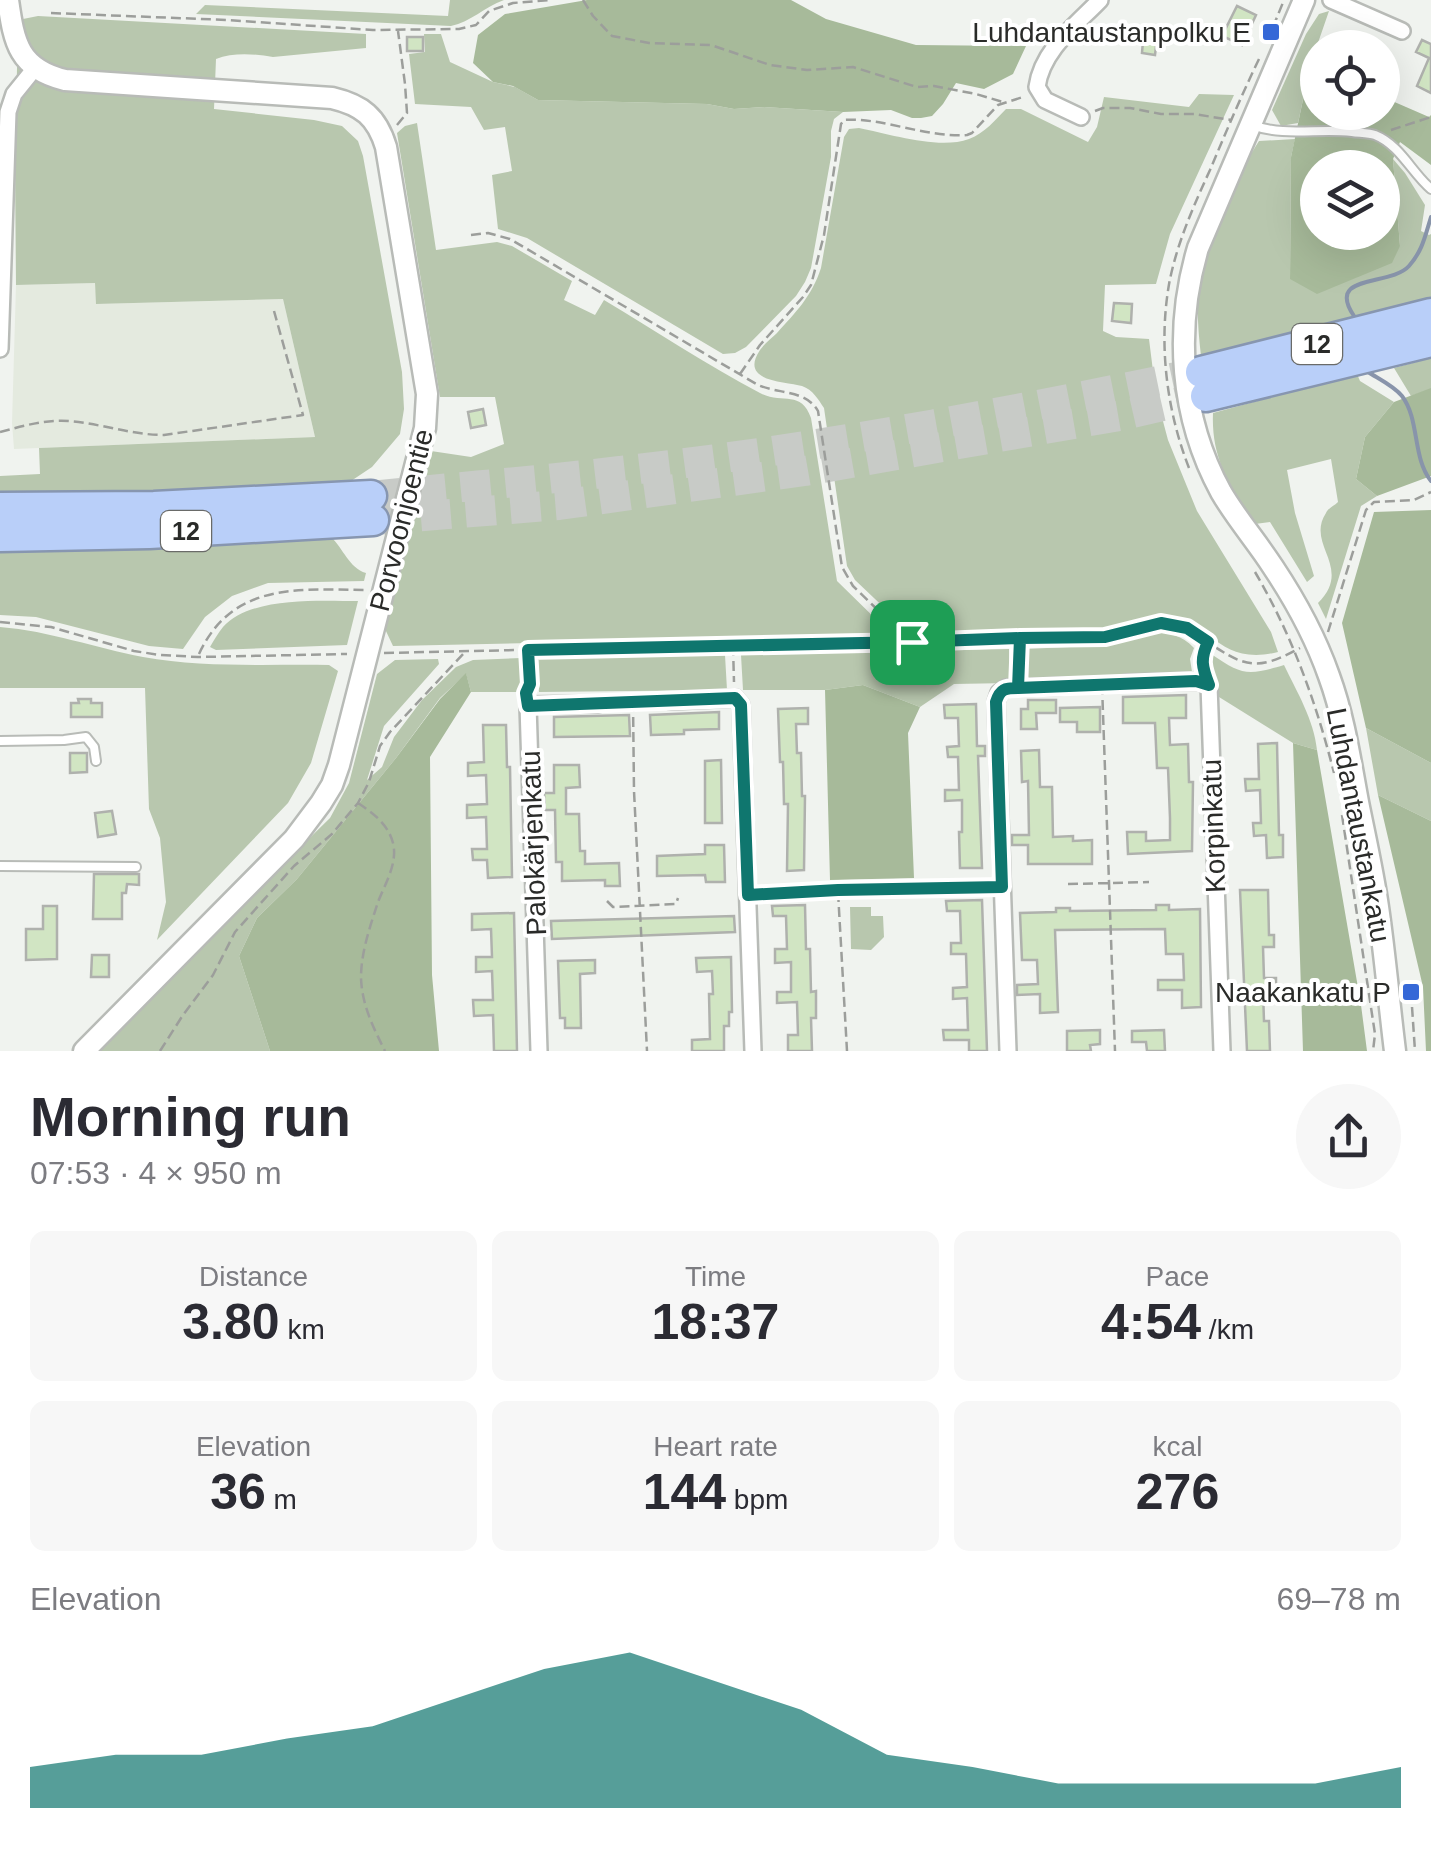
<!DOCTYPE html>
<html lang="en">
<head>
<meta charset="utf-8">
<style>
  :root { --surface:#fff; --page:#f7f7f7; --text:#2b2b33; --muted:#7c7c81; --accent:#0f766e }
  body { margin:0; font-family:Arial,sans-serif; background:var(--page); color:var(--text); height:100vh; display:flex; flex-direction:column; font-size:38px; white-space:nowrap }
  * { box-sizing:border-box; margin:0 }
  p { font-size:32px; color:var(--muted) }
  .icon { flex:none; width:55px; height:55px; fill:none; stroke:currentColor; stroke-width:2; stroke-linecap:round; stroke-linejoin:round }
  .map { position:relative; height:1051px; overflow:hidden }
  .drawer { display:flex; flex-direction:column; background:var(--surface); flex:1 }
  .drawer>* { flex:none }
  .buttons { position:absolute; left:1300px; top:30px; display:grid; gap:20px }
  .buttons a { display:grid; place-items:center; width:100px; height:100px; border-radius:50%; background:var(--surface); box-shadow:0 10px 40px #0002; font-size:50px }
  .pin { position:absolute; display:grid; place-items:center; width:85px; height:85px; color:#fff; margin:-42px; border-radius:20px; box-shadow:0 5px 15px #0006 }
  .round { display:grid; place-items:center; flex:none; width:105px; height:105px; border-radius:52px; background:var(--page) }
  .summary { display:flex; align-items:center; justify-content:space-between; height:170px; padding:0 30px }
  h1 { font-size:55px; font-weight:700; line-height:75px }
  .stats { display:grid; grid-template-columns:repeat(3,1fr); gap:15px; height:170px; padding:10px 30px }
  .stats div { display:grid; align-content:center; border-radius:15px; background:var(--page); text-align:center }
  .stats b { font-size:50px; font-weight:700 }
  .stats small { font-size:28px; font-weight:400 }
  .stats p { font-size:28px }
  .chart { height:280px; padding:20px 30px }
  .chart p { display:flex; justify-content:space-between }
  .chart svg { width:100%; height:180px; margin-top:10px; fill:var(--accent); opacity:.7 }
  .map>svg:first-child { display:block }
  .built { fill:#e4eadf }
  .green { fill:#b8c7ae }
  .forest { fill:#a7ba9a; fill-rule:evenodd }
  .lines { fill:none; stroke-linecap:round; stroke-linejoin:round }
  .stream { stroke:#8894aa; stroke-width:4 }
  .building { fill:#d1e5c3; stroke:#afb1ad; stroke-width:2.5 }
  .motorway-tunnel { stroke:#c8cbc7; stroke-width:30; stroke-dasharray:30 15; stroke-linecap:butt }
  .service-casing { stroke:#b8bbb7; stroke-width:12 }
  .minor-casing { stroke:#b8bbb7; stroke-width:20 }
  .tertiary-casing { stroke:#b8bbb7; stroke-width:25 }
  .motorway-casing { stroke:#8796b0; stroke-width:35 }
  .path { stroke:#9c9e9b; stroke-width:2.5; stroke-dasharray:10 5; stroke-linecap:butt }
  .service { stroke:#fff; stroke-width:8 }
  .minor { stroke:#fff; stroke-width:15 }
  .tertiary { stroke:#fff; stroke-width:20 }
  .motorway { stroke:#b9cff9; stroke-width:30 }
  .route-casing { stroke:#fff; stroke-width:20 }
  .route { stroke:#0f766e; stroke-width:12 }
  .poi-dot { fill:#3668d7; stroke:#fff; stroke-width:4 }
  .labels { text-anchor:middle; stroke-width:8; stroke-linejoin:round; paint-order:stroke }
  .shield { fill:#fff; stroke:#6a6b69; stroke-width:2.5 }
  .shield-label { font-size:25px; font-weight:bold; fill:#2a2b29 }
  .poi-label { font-size:28px; fill:#2a2b29; stroke:#fff; text-anchor:end }
  .street-label { font-size:28px; fill:#2a2b29; stroke:#fff }
</style>
</head>
<body>
<div class="map">
<svg width="1431" height="1051" viewBox="0 0 1431 1051">
  <rect width="100%" height="100%" fill="#f0f3ef"/>
  <path class="built" d="M 95,283 L 97,304 L 283,299 L 315,437 L 14,449 L 12,423 L 16,285 Z"/>
  <path class="green" d="M 450,0 L 504,0 C 484,7 471,22 451,26 L 196,14 L 205,5 L 448,16 Z
    M 1329,11 L 1310,66 L 1298,123 L 1281,126 L 1272,110 L 1306,34 L 1319,14 Z
    M 38,16 L 366,34 L 366,48 L 273,57 C 256,54 233,52 216,59 L 214,109 L 314,120 L 342,126 L 358,141 L 363,156 L 402,372 L 404,409 L 400,434 L 372,467 L 348,483 L 204,491 L 0,496 L 0,476 L 40,474 L 39,448 L 315,437 L 283,299 L 96,304 L 95,283 L 16,285 L 15,166 L 18,20 Z
    M 424,34 L 441,34 L 450,62 L 493,82 L 515,87 L 538,100 L 707,104 L 734,109 L 764,107 L 843,112 L 834,119 L 831,131 L 831,157 L 811,268 L 805,282 L 796,296 L 746,347 L 735,353 L 723,354 L 527,238 L 498,229 L 492,175 L 512,171 L 505,127 L 484,130 L 471,107 L 415,104 L 409,54 L 425,52 Z
    M 1199,94 L 1234,95 L 1170,234 L 1156,284 L 1105,285 L 1103,331 L 1116,337 L 1149,339 L 1156,395 L 1168,440 L 1197,511 L 1271,632 L 1278,652 C 1218,667 1212,620 1163,617 C 1143,616 1128,627 1110,630 C 1102,632 1094,632 1086,632 L 914,636 L 855,580 L 847,566 L 824,408 C 818,399 813,390 802,386 C 787,381 738,383 760,350 C 764,344 772,338 777,333 C 796,312 812,296 821,268 L 844,137 L 849,129 L 859,128 C 890,134 939,150 969,139 C 985,133 995,120 1006,109 L 1021,109 L 1088,142 L 1097,127 L 1104,97 L 1189,107 Z
    M 417,123 L 436,250 L 497,242 L 512,246 L 572,281 L 564,300 L 595,315 L 604,300 C 656,331 707,365 760,393 C 782,405 801,389 811,418 L 837,581 L 885,628 L 886,635 L 393,646 L 385,629 L 431,451 L 471,457 L 504,444 L 495,397 L 440,397 L 397,133 L 405,126 Z
    M 1295,139 L 1291,157 L 1290,279 L 1400,246 L 1393,159 L 1405,173 L 1425,205 L 1421,231 L 1429,235 L 1431,234 L 1431,298 L 1346,323 L 1201,356 C 1198,330 1196,304 1200,278 C 1207,241 1238,173 1259,141 Z
    M 1431,358 L 1431,389 L 1411,396 L 1394,368 Z
    M 1357,374 L 1360,381 L 1394,402 L 1365,437 L 1356,479 L 1377,496 L 1361,506 L 1326,619 L 1318,603 C 1354,567 1305,545 1326,513 C 1328,508 1334,506 1338,502 L 1331,459 L 1287,470 L 1295,513 L 1314,576 L 1307,582 L 1270,522 L 1255,524 C 1230,488 1211,458 1213,413 Z
    M 331,537 C 343,548 349,568 366,573 L 364,581 L 268,583 L 232,596 L 205,617 L 183,649 L 149,646 L 36,617 L 0,615 L 0,549 Z
    M 358,601 L 347,645 L 216,650 L 210,647 C 214,640 218,633 223,627 C 251,596 320,601 358,601 Z
    M 0,627 C 50,631 95,648 143,657 C 204,668 268,664 329,665 L 338,671 L 311,763 L 288,803 L 157,940 L 166,902 L 160,838 L 149,809 L 145,688 L 0,688 Z
    M 1151,632 C 1168,632 1182,635 1194,648 L 1190,659 L 1193,678 L 1026,682 L 1024,649 L 1093,646 L 1116,643 Z
    M 1009,649 L 1010,683 L 954,684 L 920,707 L 863,685 L 825,690 L 743,690 L 741,655 Z
    M 1211,654 C 1242,675 1247,676 1284,665 C 1297,692 1314,720 1317,750 L 1293,743 L 1219,697 L 1218,683 L 1206,668 Z
    M 725,655 L 727,690 L 539,692 L 538,659 Z
    M 521,658 L 521,683 L 519,692 L 471,692 L 466,674 L 440,698 L 396,758 L 297,879 L 257,918 L 239,956 L 270,1051 L 97,1051 L 131,1013 L 330,818 L 349,783 L 377,674 L 395,660 L 438,659 L 439,664 L 384,726 L 367,780 L 382,767 L 394,737 L 422,700 L 456,667 L 473,660 Z
    M 1366,728 L 1431,763 L 1431,821 L 1378,795 Z
    M 850,907 L 871,907 L 871,916 L 883,916 L 884,937 L 871,950 L 851,949 Z"/>
  <path class="forest" d="M 587,0 L 791,0 L 826,19 L 916,45 L 1026,46 L 1013,74 L 984,89 L 956,83 L 943,104 L 932,116 L 921,118 L 912,118 L 891,110 L 843,112 L 764,107 L 734,109 L 707,104 L 538,100 L 513,86 L 493,82 L 473,63 L 478,35 L 505,14 Z
    M 1310,66 L 1317,69 L 1318,112 L 1382,112 L 1383,97 L 1429,117 L 1431,115 L 1431,165 L 1400,142 L 1393,159 L 1400,246 L 1392,263 L 1317,294 L 1290,279 L 1291,157 ZM 1318,168 L 1382,168 L 1382,232 L 1318,232 Z
    M 1431,388 L 1431,476 L 1377,496 L 1356,479 L 1365,437 L 1394,402 Z
    M 1431,510 L 1431,763 L 1366,728 L 1342,623 L 1374,512 Z
    M 466,673 L 471,692 L 430,757 L 432,975 L 439,1051 L 270,1051 L 239,956 L 257,918 L 297,879 L 396,758 L 440,699 Z
    M 863,685 L 920,707 L 908,733 L 914,878 L 830,880 L 825,690 Z
    M 1293,743 L 1317,750 L 1361,1005 L 1367,1051 L 1303,1051 Z
    M 1378,795 L 1431,821 L 1431,1051 L 1426,1051 L 1423,987 Z"/>
  <g class="lines">
    <path class="stream" d="M 1354,316 C 1325,273 1390,287 1409,266 C 1423,250 1425,236 1431,217
      M 1368,372 C 1379,379 1394,386 1402,396 C 1420,420 1412,457 1431,481"/>
  </g>
  <path class="building" d="M 1237,6 L 1256,15 L 1242,45 L 1222,36 Z
    M 1144,29 L 1158,30 L 1155,55 L 1142,53 Z
    M 407,37 L 423,37 L 423,51 L 407,51 Z
    M 1422,40 L 1431,44 L 1431,93 L 1417,86 L 1429,58 L 1416,52 Z
    M 1114,303 L 1132,304 L 1131,323 L 1112,321 Z
    M 483,409 L 486,425 L 471,428 L 468,412 Z
    M 1186,695 L 1186,718 L 1169,718 L 1170,745 L 1188,744 L 1189,782 L 1193,782 L 1192,851 L 1128,854 L 1127,832 L 1146,832 L 1146,841 L 1170,840 L 1170,818 L 1168,768 L 1157,768 L 1155,723 L 1123,723 L 1123,697 Z
    M 78,699 L 91,699 L 91,703 L 102,703 L 102,717 L 71,717 L 71,703 L 79,703 Z
    M 1028,700 L 1056,700 L 1056,713 L 1036,713 L 1037,729 L 1021,729 L 1021,709 L 1028,709 Z
    M 976,704 L 977,746 L 985,746 L 985,756 L 978,756 L 982,868 L 960,868 L 959,832 L 962,832 L 962,800 L 945,801 L 945,790 L 959,790 L 958,757 L 948,757 L 947,747 L 959,746 L 958,718 L 945,718 L 944,705 Z
    M 1100,707 L 1100,732 L 1077,732 L 1077,722 L 1060,722 L 1060,708 Z
    M 808,708 L 808,724 L 796,724 L 797,753 L 801,753 L 802,796 L 805,796 L 804,870 L 787,871 L 788,804 L 784,804 L 783,762 L 780,762 L 778,709 Z
    M 719,712 L 719,729 L 684,730 L 684,734 L 651,735 L 650,715 Z
    M 629,715 L 630,736 L 554,737 L 554,717 Z
    M 483,725 L 506,725 L 507,767 L 510,767 L 512,877 L 488,878 L 487,860 L 473,860 L 472,849 L 487,849 L 486,817 L 467,818 L 467,805 L 487,804 L 486,775 L 468,776 L 468,763 L 484,762 Z
    M 1277,743 L 1279,835 L 1283,835 L 1283,857 L 1267,858 L 1266,835 L 1254,836 L 1253,823 L 1261,823 L 1260,790 L 1246,791 L 1245,779 L 1259,779 L 1258,744 Z
    M 1039,750 L 1040,787 L 1052,787 L 1053,837 L 1073,836 L 1073,841 L 1092,840 L 1092,864 L 1028,864 L 1028,845 L 1012,845 L 1012,835 L 1029,835 L 1028,781 L 1022,782 L 1021,751 Z
    M 70,753 L 87,753 L 87,772 L 70,773 Z
    M 721,760 L 722,823 L 705,823 L 705,761 Z
    M 554,765 L 579,765 L 580,787 L 566,788 L 566,814 L 579,814 L 580,851 L 585,851 L 585,864 L 619,863 L 620,886 L 605,886 L 605,880 L 562,881 L 562,862 L 556,862 L 555,810 L 545,810 L 544,793 L 554,793 Z
    M 112,811 L 116,834 L 98,837 L 95,813 Z
    M 705,845 L 724,845 L 725,882 L 706,882 L 705,875 L 657,876 L 657,856 L 705,854 Z
    M 94,874 L 139,874 L 139,885 L 127,884 L 126,893 L 122,893 L 122,919 L 93,919 Z
    M 1240,890 L 1268,890 L 1269,935 L 1274,935 L 1274,947 L 1263,947 L 1264,978 L 1276,978 L 1276,991 L 1263,991 L 1264,1021 L 1269,1021 L 1270,1051 L 1247,1051 Z
    M 982,900 L 987,1051 L 969,1051 L 969,1040 L 944,1040 L 943,1030 L 968,1030 L 967,998 L 953,999 L 953,988 L 967,987 L 966,954 L 951,954 L 951,943 L 961,943 L 960,911 L 947,911 L 946,901 Z
    M 805,905 L 806,949 L 810,949 L 811,992 L 816,991 L 816,1018 L 811,1018 L 812,1051 L 788,1051 L 788,1035 L 798,1035 L 797,1002 L 777,1003 L 777,992 L 791,992 L 791,962 L 775,963 L 775,949 L 787,949 L 786,916 L 773,916 L 772,906 Z
    M 1156,905 L 1169,905 L 1169,910 L 1200,909 L 1201,1007 L 1182,1008 L 1182,990 L 1158,990 L 1158,980 L 1184,980 L 1183,954 L 1166,954 L 1165,929 L 1055,930 L 1058,1012 L 1040,1013 L 1040,994 L 1017,995 L 1017,985 L 1038,984 L 1037,960 L 1022,960 L 1020,913 L 1056,912 L 1056,908 L 1070,908 L 1070,911 L 1156,910 Z
    M 43,906 L 57,906 L 57,959 L 26,960 L 26,929 L 43,929 Z
    M 514,913 L 517,1051 L 494,1051 L 493,1015 L 474,1016 L 473,1000 L 493,1000 L 492,971 L 476,972 L 476,957 L 492,957 L 491,929 L 472,930 L 472,914 Z
    M 734,916 L 735,932 L 552,939 L 551,921 Z
    M 92,955 L 109,955 L 109,977 L 91,977 Z
    M 731,957 L 732,1012 L 729,1012 L 729,1026 L 724,1026 L 724,1051 L 692,1051 L 692,1040 L 710,1039 L 709,994 L 713,994 L 712,971 L 697,972 L 696,958 Z
    M 595,960 L 595,973 L 580,974 L 581,1028 L 565,1028 L 565,1018 L 560,1018 L 558,961 Z
    M 1100,1030 L 1100,1044 L 1090,1045 L 1091,1051 L 1067,1051 L 1067,1031 Z
    M 1164,1030 L 1165,1051 L 1147,1051 L 1146,1042 L 1132,1042 L 1132,1031 Z"/>
  <g class="lines">
    <path class="motorway-tunnel" d="M 371,496 C 454,487 537,481 620,471 C 815,449 1009,412 1201,372
      M 376,520 L 559,505 L 805,471 L 1119,416 L 1206,396"/>
    <g class="service-casing">
      <path id="service" d="M 1252,125 C 1285,137 1318,128 1352,132 C 1359,133 1369,133 1375,135 C 1400,145 1412,173 1431,189
        M 0,741 L 64,740 L 86,737 L 94,747 L 96,761
        M 0,866 L 136,867"/>
    </g>
    <g class="minor-casing">
      <path id="minor" d="M 1331,0 L 1402,31
        M 1081,117 L 1045,100 L 1037,87 C 1042,50 1076,25 1100,0
        M 0,349 L 8,112 L 14,94 L 35,68
        M 1126,683 L 1196,681 L 1209,685 L 1222,1051
        M 671,701 L 735,698 L 741,705 L 753,1051
        M 539,1051 L 528,705 L 598,704
        M 1008,1051 L 996,702 L 999,693 L 1006,688 L 1064,686"/>
    </g>
    <g class="tertiary-casing">
      <path id="tertiary" d="M 8,0 C 14,43 19,69 65,80 L 332,98 C 362,105 377,117 386,147 L 427,394 L 425,428 L 339,765 L 332,785 L 321,803 L 294,839 L 84,1051
        M 1304,0 L 1198,248 C 1174,329 1180,417 1221,492 C 1236,518 1257,542 1273,567 C 1295,600 1316,639 1329,676 C 1344,717 1350,759 1358,802 C 1365,837 1373,872 1378,907 C 1385,955 1389,1003 1395,1051"/>
    </g>
    <g class="motorway-casing">
      <path id="motorway" d="M 1201,372 L 1431,314
        M 1206,396 L 1431,341
        M 0,508 L 154,507 L 371,496
        M 0,536 L 149,533 L 373,520"/>
    </g>
    <path class="path" d="M 583,0 L 593,16 L 612,36 L 649,43 L 711,45 L 770,65 L 807,70 L 853,67 L 917,87 L 934,86 L 976,94 L 1003,102
      M 51,13 L 227,20 L 373,30 L 459,29 L 476,25 L 489,11 L 513,3 L 550,0
      M 1273,27 L 1284,0
      M 1095,111 L 1103,108 L 1130,108 L 1161,114 L 1194,114 L 1231,120
      M 397,125 L 407,113 L 405,84 L 398,31
      M 1391,130 L 1431,117
      M 471,235 L 488,233 L 510,239 L 758,385 C 779,394 806,390 818,411 L 842,567 L 853,586 L 911,642
      M 740,374 L 760,345 L 803,297 L 811,285 L 824,235 L 841,124 L 844,120 C 882,117 926,138 967,135 L 972,133 L 998,105 L 1023,97
      M 0,432 C 23,426 46,419 70,421 C 102,424 132,435 164,435 L 303,415 L 274,311
      M 1189,468 C 1166,409 1158,341 1170,279 C 1178,241 1194,205 1210,170 C 1226,132 1242,94 1260,57
      M 1255,572 C 1292,635 1316,702 1334,773
      M 0,622 L 51,627 L 134,651 L 160,655 L 198,657 L 347,654
      M 1328,632 L 1366,510 L 1374,502 L 1414,500 L 1431,492
      M 733,646 L 734,682
      M 384,653 L 1105,637 C 1127,633 1151,619 1173,624 C 1184,626 1192,632 1201,638 C 1243,665 1253,674 1300,648
      M 199,654 C 232,583 296,589 364,590
      M 1203,669 L 1202,656 L 1208,644
      M 1019,671 L 1020,639
      M 1102,685 L 1115,1051
      M 1078,686 L 1110,684
      M 526,692 L 529,684 L 528,651
      M 633,702 L 634,791 L 647,1051
      M 613,703 L 655,702
      M 358,803 C 373,813 388,824 393,843 C 398,863 385,884 378,902 C 370,927 361,952 361,978 C 362,1005 373,1027 385,1051
      M 1342,815 L 1375,1034 L 1373,1051
      M 1068,884 L 1149,882
      M 838,892 L 847,1051
      M 764,894 L 986,887
      M 607,901 L 613,907 L 676,904 L 678,898
      M 1411,992 L 1415,1051
      M 160,1051 L 183,1015 L 213,975 L 235,932 L 294,866 L 332,834 L 358,803 L 369,782 L 380,746 L 390,732 L 465,652"/>
    <use href="#service" class="service"/>
    <use href="#minor" class="minor"/>
    <use href="#tertiary" class="tertiary"/>
    <use href="#motorway" class="motorway"/>
  </g>
  <g class="lines">
    <g class="route-casing">
      <path id="route" d="M 912,642 L 528,650 L 530,684 L 526,693 L 528,706 L 735,698 L 741,705 L 748,895 L 838,890 L 1002,887 L 996,702 C 1000,689 1005,688 1018,688 L 1020,638 L 1105,637 L 1161,623 L 1187,628 L 1208,642 C 1200,659 1202,667 1209,685 L 1196,681 L 1018,688 L 1020,638 L 912,642"/>
    </g>
    <use href="#route" class="route"/>
  </g>
  <g class="poi-dot">
    <rect x="1261" y="22" width="20" height="20" rx="5"/>
    <rect x="1401" y="982" width="20" height="20" rx="5"/>
  </g>
  <g class="labels">
    <g class="shield">
      <rect x="1292" y="324" width="50" height="40" rx="8"/>
      <rect x="161" y="511" width="50" height="40" rx="8"/>
    </g>
    <g class="shield-label">
      <text x="1317" y="353">12</text>
      <text x="186" y="540">12</text>
    </g>
    <g class="poi-label">
      <text x="1251" y="42">Luhdantaustanpolku E</text>
      <text x="1391" y="1002">Naakankatu P</text>
    </g>
    <g class="street-label">
      <text transform="translate(401 520) rotate(-76)" y="10">Porvoonjoentie</text>
      <text transform="translate(1359 825) rotate(79)" y="10">Luhdantaustankatu</text>
      <text transform="translate(1213 826) rotate(-92)" y="10">Korpinkatu</text>
      <text transform="translate(533 843) rotate(-92)" y="10">Palokärjenkatu</text>
    </g>
  </g>
</svg>
<div class="buttons">
<a><svg class="icon" aria-label="locate" viewBox="0 0 24 24"><circle cx="12" cy="12" r="6"/><path d="M12 2v4M12 18v4M2 12h4M18 12h4"/></svg></a>
<a><svg class="icon" aria-label="layers" viewBox="0 0 24 24"><path d="M12 4l9 5-9 5-9-5zM3 14l9 5 9-5"/></svg></a>
</div>
<div class="pin" style="left:912px;top:642px;background:#1e9e55"><svg class="icon" aria-label="arrive" viewBox="0 0 24 24"><path d="M6 21V4h12l-3 4 3 4H6"/></svg></div>
</div>
<section class="drawer">
<div class="summary"><div><h1>Morning run</h1><p>07:53 · 4 × 950 m</p></div><a class="round"><svg class="icon" aria-label="share" viewBox="0 0 24 24"><path d="M12 15V3M7 8l5-5 5 5M5 13v7h14v-7"/></svg></a></div>
<div class="stats">
<div><p>Distance</p><b>3.80<small> km</small></b></div>
<div><p>Time</p><b>18:37</b></div>
<div><p>Pace</p><b>4:54<small> /km</small></b></div>
</div>
<div class="stats">
<div><p>Elevation</p><b>36<small> m</small></b></div>
<div><p>Heart rate</p><b>144<small> bpm</small></b></div>
<div><p>kcal</p><b>276</b></div>
</div>
<div class="chart"><p><span>Elevation</span>69–78 m</p>
<svg viewBox="0 0 160 44" preserveAspectRatio="none"><path d="M0 44V34L10 31L20 31L30 27L40 24L50 17L60 10L70 6L80 13L90 20L100 31L110 34L120 38L130 38L140 38L150 38L160 34V44z"/></svg>
</div>
</section>
</body>
</html>
